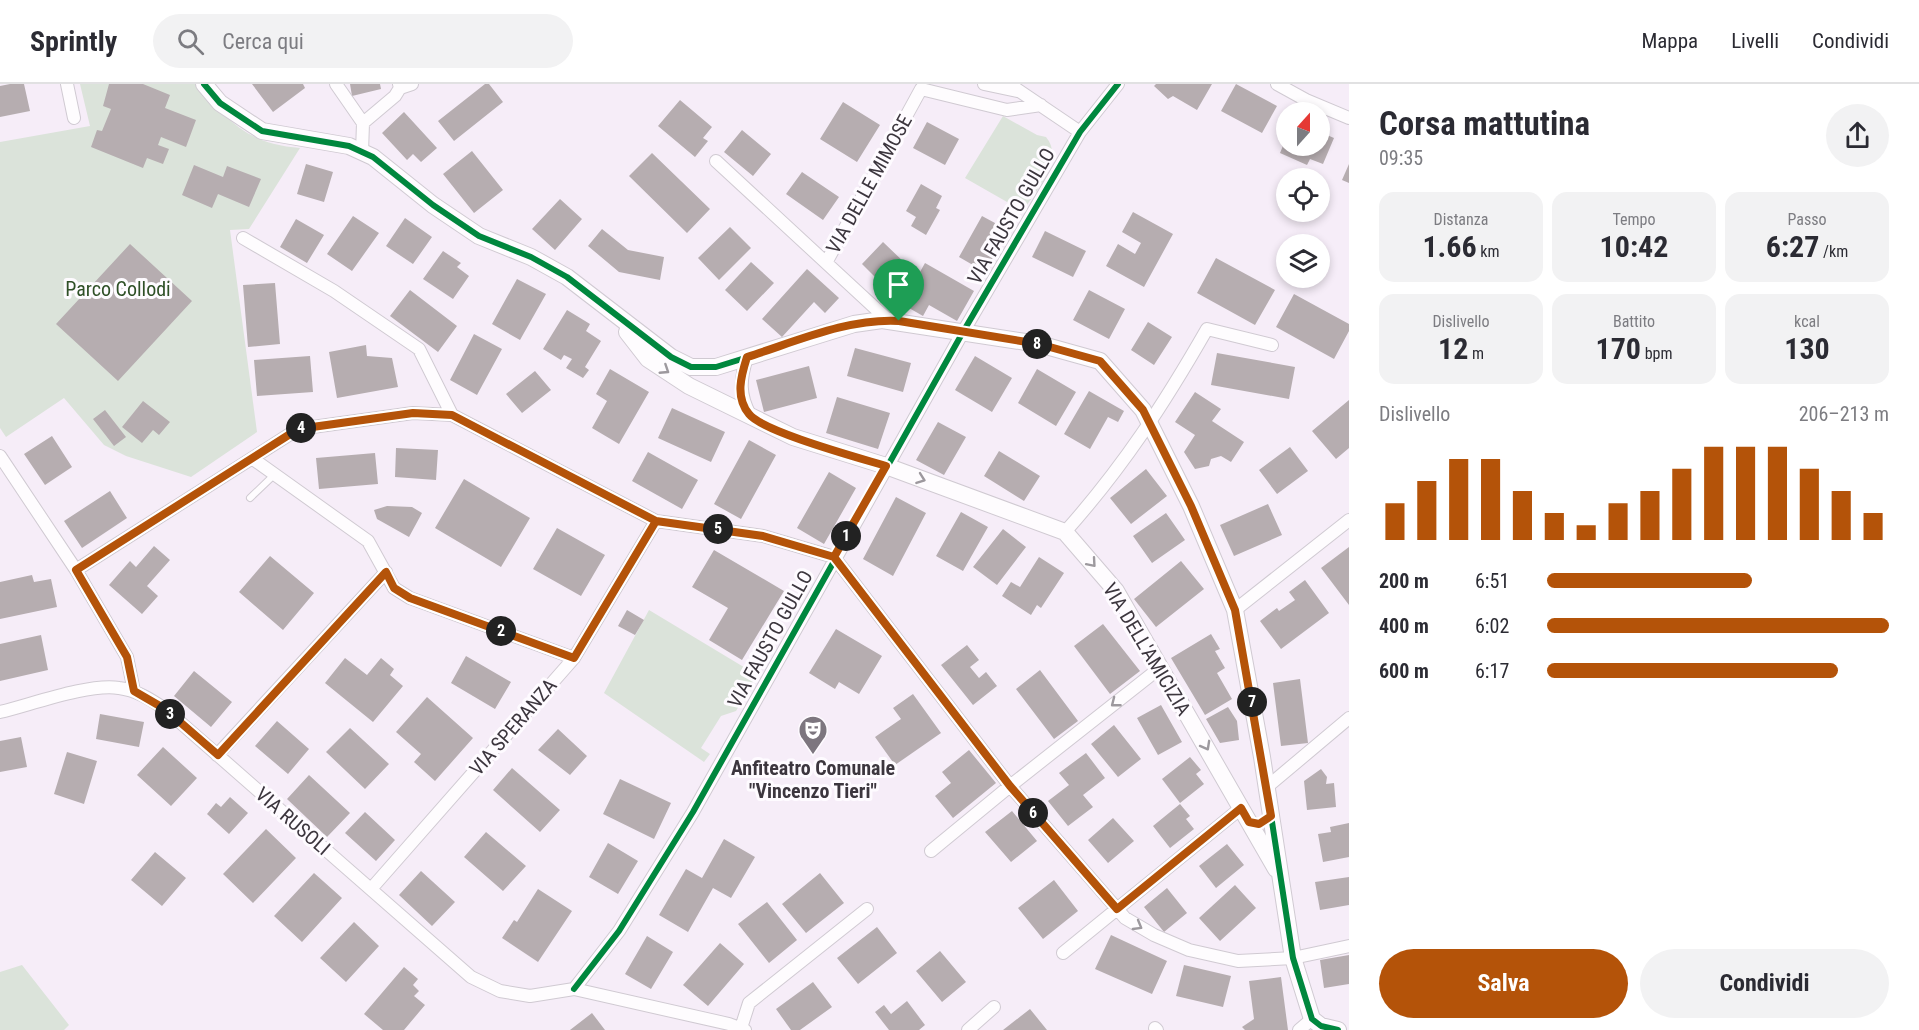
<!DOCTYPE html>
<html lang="it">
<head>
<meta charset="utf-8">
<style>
  :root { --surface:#fff; --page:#f2f2f3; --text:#2b2b33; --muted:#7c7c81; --line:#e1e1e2; --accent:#b45309 }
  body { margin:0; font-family:"Roboto Condensed",sans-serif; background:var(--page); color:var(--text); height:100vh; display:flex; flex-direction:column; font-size:22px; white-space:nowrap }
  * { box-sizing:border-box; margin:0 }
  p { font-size:20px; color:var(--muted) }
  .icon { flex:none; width:33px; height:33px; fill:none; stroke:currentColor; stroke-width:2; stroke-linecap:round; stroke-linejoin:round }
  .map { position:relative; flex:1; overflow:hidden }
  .panel { display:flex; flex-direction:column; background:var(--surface); width:570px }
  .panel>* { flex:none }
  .needle { width:39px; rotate:21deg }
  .fabs { position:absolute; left:1276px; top:18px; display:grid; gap:12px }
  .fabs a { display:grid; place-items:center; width:54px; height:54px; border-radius:50%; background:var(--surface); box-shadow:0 3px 9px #0003; font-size:30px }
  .pin { position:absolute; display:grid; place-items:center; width:51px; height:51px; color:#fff; margin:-62px -26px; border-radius:50% 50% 50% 0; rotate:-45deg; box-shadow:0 0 6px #0007 }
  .pin .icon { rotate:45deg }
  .km { position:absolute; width:30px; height:30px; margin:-15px; border-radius:50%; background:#222; color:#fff; font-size:16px; line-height:30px; text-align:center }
  .round { display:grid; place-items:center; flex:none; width:63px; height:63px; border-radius:32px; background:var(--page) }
  .head { display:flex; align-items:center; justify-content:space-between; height:102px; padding:0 30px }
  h1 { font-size:33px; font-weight:700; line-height:45px }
  .figures { display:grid; grid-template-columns:repeat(3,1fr); gap:9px; height:102px; padding:6px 30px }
  .figures div { display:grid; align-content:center; border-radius:15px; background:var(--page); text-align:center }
  .figures b { font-size:30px; font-weight:700 }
  .figures small { font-size:16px; font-weight:400 }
  .figures p { font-size:16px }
  .chart { height:168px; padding:12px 30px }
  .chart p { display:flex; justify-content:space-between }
  .chart svg { width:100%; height:108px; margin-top:6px; stroke:var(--accent); stroke-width:6 }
  .primary-button { display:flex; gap:12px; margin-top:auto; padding:12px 30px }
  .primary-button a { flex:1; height:69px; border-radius:36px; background:var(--accent); color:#fff; font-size:24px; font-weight:700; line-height:69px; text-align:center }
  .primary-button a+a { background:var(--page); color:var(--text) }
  ul { padding:0 30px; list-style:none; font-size:20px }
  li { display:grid; grid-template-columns:96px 72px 1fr; align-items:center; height:45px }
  li i { height:15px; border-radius:8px; background:var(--accent) }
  header { display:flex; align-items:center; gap:36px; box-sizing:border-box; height:84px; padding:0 30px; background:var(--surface); border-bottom:2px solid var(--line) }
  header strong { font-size:28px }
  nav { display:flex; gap:33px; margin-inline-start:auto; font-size:21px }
  .search { width:420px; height:54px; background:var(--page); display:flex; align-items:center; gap:15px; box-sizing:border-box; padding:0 21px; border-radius:33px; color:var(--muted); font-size:22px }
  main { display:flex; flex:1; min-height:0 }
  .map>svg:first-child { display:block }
  .green { fill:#dbe3da }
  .building { fill:#b6adb0 }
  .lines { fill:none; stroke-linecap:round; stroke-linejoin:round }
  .lane-casing { stroke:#d0cad2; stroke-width:8 }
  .street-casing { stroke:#d0cad2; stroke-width:14 }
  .secondary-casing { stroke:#d0cad2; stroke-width:18 }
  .lane { stroke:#fefcfe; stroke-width:6 }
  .street { stroke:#fefcfe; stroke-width:12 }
  .secondary { stroke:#fefcfe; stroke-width:16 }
  .cycleway-casing { stroke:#fefbff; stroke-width:10 }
  .cycleway { stroke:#00873e; stroke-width:6 }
  .oneway { stroke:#9d999e }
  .route-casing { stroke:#fff; stroke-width:12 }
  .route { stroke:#b45309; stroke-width:8 }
  .labels { text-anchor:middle; stroke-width:6; stroke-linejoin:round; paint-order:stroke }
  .street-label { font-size:20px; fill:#3c363e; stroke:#fefbff }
  .park-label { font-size:20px; fill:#2f5027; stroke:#fefbff }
  .poi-label { font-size:20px; font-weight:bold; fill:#3c363e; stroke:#fefbff }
</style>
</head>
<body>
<header>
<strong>Sprintly</strong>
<div class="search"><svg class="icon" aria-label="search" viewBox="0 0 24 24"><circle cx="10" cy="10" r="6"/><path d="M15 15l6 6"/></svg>Cerca qui</div>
<nav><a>Mappa</a><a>Livelli</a><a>Condividi</a></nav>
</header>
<main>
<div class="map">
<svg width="1349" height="946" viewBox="0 0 1349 946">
  <rect width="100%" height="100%" fill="#f6edf8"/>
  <path class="green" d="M 80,0 L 197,0 C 229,38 248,60 300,64 L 249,145 L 230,146 L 257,348 L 191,393 L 126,372 L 104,361 L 64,314 L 6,353 L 0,344 L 0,58 L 90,42 Z
    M 1003,32 L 1037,51 L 1046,53 C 1065,76 1036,106 1023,127 L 965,94 Z
    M 649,526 L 757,591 L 736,627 L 721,632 L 701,664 L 710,670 L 704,678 L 604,609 Z
    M 22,881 L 69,941 L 64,946 L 0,946 L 0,888 Z"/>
  <path class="building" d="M 10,0 L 24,0 L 30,27 L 0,33 L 0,2 Z
    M 109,0 L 143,0 L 170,11 L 165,24 L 196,36 L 186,63 L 161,53 L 158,61 L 169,65 L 163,80 L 147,74 L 143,84 L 91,63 L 97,46 L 102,47 L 111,25 L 103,22 Z
    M 252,0 L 303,0 L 305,4 L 273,28 Z
    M 350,0 L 380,0 L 381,5 L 352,12 Z
    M 485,0 L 489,0 L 503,18 L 454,57 L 438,37 Z
    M 1156,0 L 1212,0 L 1197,26 L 1173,12 L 1168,15 L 1154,2 Z
    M 1236,0 L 1277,22 L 1262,49 L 1221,27 Z
    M 680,16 L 712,43 L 703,54 L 708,57 L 695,73 L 658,42 Z
    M 843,18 L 880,41 L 857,78 L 820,55 Z
    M 404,28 L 437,64 L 421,78 L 413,70 L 407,76 L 382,49 Z
    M 927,38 L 959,55 L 945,81 L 913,64 Z
    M 742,46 L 771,70 L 753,92 L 724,68 Z
    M 1320,48 L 1334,54 L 1323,80 L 1310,75 L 1307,81 L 1280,69 L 1287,52 L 1287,62 L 1320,62 Z
    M 472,67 L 503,106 L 474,129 L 443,90 Z
    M 652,69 L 710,125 L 687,149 L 629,92 Z
    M 306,80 L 333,88 L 324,118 L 297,110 Z
    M 1349,80 L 1349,99 L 1342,96 Z
    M 194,81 L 223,93 L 227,82 L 261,95 L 249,123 L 218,110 L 212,124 L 182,111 Z
    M 802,88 L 839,113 L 823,136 L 786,110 Z
    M 921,100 L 942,112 L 936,124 L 940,126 L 926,151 L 911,142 L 916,133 L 906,127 Z
    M 560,115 L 582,135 L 555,166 L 532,145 Z
    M 1133,128 L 1173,150 L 1144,203 L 1106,182 L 1118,160 L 1135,170 L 1141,159 L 1122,148 Z
    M 353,132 L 379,149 L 352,187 L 327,170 Z
    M 982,132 L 1008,146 L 985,188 L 959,173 Z
    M 405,134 L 432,153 L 413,180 L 386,162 Z
    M 296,135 L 324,151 L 307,179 L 280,163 Z
    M 730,143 L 751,164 L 719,196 L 698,174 Z
    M 602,145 L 628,166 L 664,173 L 660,196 L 619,188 L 588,162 Z
    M 1045,147 L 1086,167 L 1073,193 L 1032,173 Z
    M 883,158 L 907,181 L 885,203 L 862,180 Z
    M 130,160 L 192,217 L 118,297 L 56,240 Z
    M 443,167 L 461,179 L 457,183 L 469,192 L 453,215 L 423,195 Z
    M 1216,174 L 1275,206 L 1255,241 L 1197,209 Z
    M 751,178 L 774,199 L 747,227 L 725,206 Z
    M 925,179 L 974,207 L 957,237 L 929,221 L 923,232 L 902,220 Z
    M 807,185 L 839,214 L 825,229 L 814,218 L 782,253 L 762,235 Z
    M 517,195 L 546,210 L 520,256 L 492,240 Z
    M 275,199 L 280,260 L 248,263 L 243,201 Z
    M 410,206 L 457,242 L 438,268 L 390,232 Z
    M 1089,206 L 1125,225 L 1109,255 L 1073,236 Z
    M 1294,210 L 1349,240 L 1349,247 L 1334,275 L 1276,243 Z
    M 567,226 L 590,240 L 586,247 L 601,257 L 585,283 L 589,286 L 583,294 L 566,284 L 572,275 L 564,271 L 561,276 L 543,265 Z
    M 1148,238 L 1172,253 L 1154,281 L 1131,266 Z
    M 474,250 L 502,265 L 477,311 L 450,296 Z
    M 366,261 L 367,272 L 392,274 L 398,303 L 337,314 L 329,268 Z
    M 855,264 L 911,279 L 903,308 L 847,292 Z
    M 1217,269 L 1295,283 L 1289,315 L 1211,301 Z
    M 310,272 L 313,308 L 257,312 L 254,276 Z
    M 975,272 L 1012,294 L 992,328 L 955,306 Z
    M 809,282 L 817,314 L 764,328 L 756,296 Z
    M 610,285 L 649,308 L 619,360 L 592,344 L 607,317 L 596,310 Z
    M 1037,285 L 1076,308 L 1056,342 L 1018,319 Z
    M 535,287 L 551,306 L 522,329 L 506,310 Z
    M 1089,307 L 1124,327 L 1118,338 L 1108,333 L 1090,365 L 1064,350 Z
    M 1195,308 L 1221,325 L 1212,337 L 1244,358 L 1231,378 L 1221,372 L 1211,375 L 1209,382 L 1195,385 L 1184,368 L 1195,351 L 1175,338 Z
    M 837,313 L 890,329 L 878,365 L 826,349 Z
    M 1349,316 L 1349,364 L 1336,375 L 1312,347 Z
    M 143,317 L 170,338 L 159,351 L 153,346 L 142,359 L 122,343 Z
    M 672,324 L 725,348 L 711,378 L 658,354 Z
    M 105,326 L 126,353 L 114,362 L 93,335 Z
    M 938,338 L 966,353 L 944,391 L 916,376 Z
    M 52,352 L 72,383 L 45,401 L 24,370 Z
    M 749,356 L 776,371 L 741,435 L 714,420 Z
    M 1290,363 L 1308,387 L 1277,410 L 1259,386 Z
    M 396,364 L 438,366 L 436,396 L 395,393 Z
    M 999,367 L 1040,392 L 1024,417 L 984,392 Z
    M 648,368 L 698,396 L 682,425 L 632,397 Z
    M 375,369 L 378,400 L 319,405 L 316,374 Z
    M 1146,385 L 1167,412 L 1131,440 L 1110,414 Z
    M 829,388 L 856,404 L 824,460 L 797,444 Z
    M 464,395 L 530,434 L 501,483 L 435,444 Z
    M 110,407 L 127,434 L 82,464 L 64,437 Z
    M 896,413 L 926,429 L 893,492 L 863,475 Z
    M 1268,420 L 1282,451 L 1234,472 L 1220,441 Z
    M 387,422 L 412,423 L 422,429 L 409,453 L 377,435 L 374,426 Z
    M 961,428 L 988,443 L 963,487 L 936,472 Z
    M 1166,429 L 1185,456 L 1152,479 L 1133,452 Z
    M 557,444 L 605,471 L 581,512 L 533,485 Z
    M 1003,445 L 1026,463 L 997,501 L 973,483 Z
    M 154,462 L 170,476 L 147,502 L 158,512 L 142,530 L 109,501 L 130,477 L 136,483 Z
    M 1349,463 L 1349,521 L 1321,484 Z
    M 714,466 L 784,507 L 742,576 L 709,556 L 728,524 L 692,503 Z
    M 270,472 L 314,509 L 283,546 L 239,508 Z
    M 1039,473 L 1064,489 L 1041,524 L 1037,521 L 1031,531 L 1002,512 L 1011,498 L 1020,503 Z
    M 1181,477 L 1204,505 L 1156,543 L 1134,515 Z
    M 32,491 L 34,498 L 51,495 L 57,523 L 0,535 L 0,498 Z
    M 1305,496 L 1329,529 L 1281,565 L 1260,537 L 1277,524 L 1279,527 L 1295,516 L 1289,508 Z
    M 627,526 L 644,536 L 635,551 L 618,542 Z
    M 1103,540 L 1140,587 L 1110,610 L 1074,562 Z
    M 836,545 L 882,572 L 859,610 L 839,598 L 835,605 L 809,589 Z
    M 1211,550 L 1220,565 L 1215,567 L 1225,584 L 1217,589 L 1232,615 L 1205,631 L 1171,574 Z
    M 41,551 L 48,586 L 0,597 L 0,560 Z
    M 967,561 L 979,576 L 970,583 L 979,594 L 986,588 L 997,602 L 973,621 L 941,581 Z
    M 466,572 L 511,598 L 495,625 L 451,599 Z
    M 345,574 L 367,591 L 381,574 L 394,585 L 390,591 L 403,602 L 373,638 L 325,599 Z
    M 1040,586 L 1078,637 L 1054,655 L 1016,605 Z
    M 194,587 L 232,618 L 211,643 L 174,612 Z
    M 1300,595 L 1308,659 L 1281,662 L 1273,599 Z
    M 913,610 L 941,649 L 895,681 L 875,653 L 901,635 L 893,624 Z
    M 427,613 L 473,654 L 435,697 L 414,678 L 421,670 L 396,648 Z
    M 1161,621 L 1182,658 L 1158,671 L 1137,634 Z
    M 1228,623 L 1237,637 L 1239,656 L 1220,659 L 1206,635 Z
    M 100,630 L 144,638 L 139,663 L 96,655 Z
    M 277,637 L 309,665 L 288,690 L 255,662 Z
    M 1114,641 L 1141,675 L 1118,693 L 1091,660 Z
    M 350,644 L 389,680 L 365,705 L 326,668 Z
    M 558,645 L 587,672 L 570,691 L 538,666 Z
    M 21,653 L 27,683 L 0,688 L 0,657 Z
    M 163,663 L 197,694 L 171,722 L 137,691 Z
    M 969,666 L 996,699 L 953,734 L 935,712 L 951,699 L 942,688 Z
    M 67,668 L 97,677 L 84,720 L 54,710 Z
    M 1086,669 L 1105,694 L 1083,711 L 1093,723 L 1068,742 L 1048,717 L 1069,701 L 1059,689 Z
    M 1190,673 L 1201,686 L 1196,690 L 1204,700 L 1180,719 L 1162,695 Z
    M 512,684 L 560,726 L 540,748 L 493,706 Z
    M 1321,685 L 1327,693 L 1326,700 L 1334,699 L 1336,723 L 1307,726 L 1304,697 Z
    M 309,691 L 350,729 L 327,753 L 287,715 Z
    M 620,695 L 671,719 L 654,755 L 603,730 Z
    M 230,713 L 248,729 L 229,750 L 207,730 L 216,719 L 221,723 Z
    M 1180,720 L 1190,732 L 1186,735 L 1194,745 L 1170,764 L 1153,742 Z
    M 1012,727 L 1037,757 L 1011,778 L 985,748 Z
    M 365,728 L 395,756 L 376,777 L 345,749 Z
    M 1113,734 L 1134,757 L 1108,779 L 1088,756 Z
    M 1349,739 L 1349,773 L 1323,778 L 1318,750 L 1331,748 L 1330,743 Z
    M 266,745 L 296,774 L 253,819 L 223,790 Z
    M 486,748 L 526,782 L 503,807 L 464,773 Z
    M 724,755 L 755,773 L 731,814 L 713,804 L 688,848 L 659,831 L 686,785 L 702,794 Z
    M 608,759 L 638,777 L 618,810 L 589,793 Z
    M 1227,760 L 1244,781 L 1216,804 L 1199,782 Z
    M 155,768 L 186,794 L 162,822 L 131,796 Z
    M 421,787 L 455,818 L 432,842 L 399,811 Z
    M 314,789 L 342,814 L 302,858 L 274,832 Z
    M 820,789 L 844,819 L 806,849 L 782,820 Z
    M 1349,793 L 1349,821 L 1320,826 L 1315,798 Z
    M 1054,796 L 1078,827 L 1043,855 L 1018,824 Z
    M 1235,801 L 1256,824 L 1220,857 L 1199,834 Z
    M 1167,804 L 1187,829 L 1164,848 L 1144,823 Z
    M 538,805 L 572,827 L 538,878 L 502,854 L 514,836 L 517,838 Z
    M 767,818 L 797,856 L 769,879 L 738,840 Z
    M 354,838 L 379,862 L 346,898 L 320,874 Z
    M 877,843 L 897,869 L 858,900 L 837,874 Z
    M 1111,851 L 1167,877 L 1152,910 L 1095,885 Z
    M 647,852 L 673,868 L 651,905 L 625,890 Z
    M 720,859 L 744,880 L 708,922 L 683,901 Z
    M 940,867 L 966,898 L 942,918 L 916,887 Z
    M 1349,871 L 1349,900 L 1324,904 L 1320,876 Z
    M 1184,881 L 1231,892 L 1223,923 L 1176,912 Z
    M 404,883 L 418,895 L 413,901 L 419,907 L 414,912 L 425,921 L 404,946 L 383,946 L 364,930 Z
    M 1281,893 L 1288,946 L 1245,946 L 1242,943 L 1254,935 L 1249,897 Z
    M 813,898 L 832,923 L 800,946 L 791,946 L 776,925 Z
    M 907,917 L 925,941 L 919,946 L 889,946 L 875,928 L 884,921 L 891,930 Z
    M 1030,925 L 1047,946 L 1003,946 Z
    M 592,929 L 605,946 L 570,946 Z"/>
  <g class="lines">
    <g class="lane-casing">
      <path id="lane" d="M 250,414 L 274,391"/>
    </g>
    <g class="street-casing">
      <path id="street" d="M 67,0 L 74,34
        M 336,0 L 363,39
        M 984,0 L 1017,7
        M 1009,0 L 1080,48
        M 1277,0 L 1306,16 L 1349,34
        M 400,4 L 412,0
        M 362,68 L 363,39 L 395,12 L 400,4 L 399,0
        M 716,77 L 888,236
        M 243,154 L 334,207 L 419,265 L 452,331
        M 827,177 L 921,5 L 1007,26 L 1041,21
        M 747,273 C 740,296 739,310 750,331
        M 0,372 L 76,486 L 127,573 L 134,607
        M 253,375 L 368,457 L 394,504 L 410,514 L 574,574
        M 1065,448 C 1123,383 1164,320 1207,245 L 1272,261
        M 834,473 L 1010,702 L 1125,834 L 1154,851 L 1189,866 L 1238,877 L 1293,874 L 1349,862
        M 76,486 L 298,345 L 413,329 L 452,331 L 656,437 L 763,452 L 834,473
        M 1235,526 L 1349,436
        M 0,628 C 30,621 89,599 119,604 C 136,606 150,615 165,625 L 471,893 L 500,907 L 530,912 L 574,905 L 729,940 L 745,946
        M 217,671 L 386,488
        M 1267,703 L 1349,634
        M 931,767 L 1010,702 L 1161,583
        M 371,805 L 574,574 L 656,437
        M 1063,869 L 1241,724
        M 574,905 L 619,847 L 693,728 L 963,248 L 1080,48 L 1118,0
        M 741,944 L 749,919 L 867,825
        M 1155,944 L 1157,946
        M 968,946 L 994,923
        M 1299,946 L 1312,935"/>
    </g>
    <g class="secondary-casing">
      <path id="secondary" d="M 204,0 L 220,19 L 262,47 L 349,62 L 373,73 L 433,121 L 479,152 L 531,173 L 567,193 L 671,273 L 691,283 L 716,283 L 854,240 L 882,236 L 1039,260 L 1100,277 L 1143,326 L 1191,422 L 1235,526 L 1262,673 L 1293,874 L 1312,935 L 1321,942 L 1338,946
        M 627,248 L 648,275 L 689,302 L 793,353 L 886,382 L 1065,448 L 1116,507 L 1276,785"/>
    </g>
    <use href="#lane" class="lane"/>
    <use href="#street" class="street"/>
    <use href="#secondary" class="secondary"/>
    <g class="cycleway-casing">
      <path id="cycleway" d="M 204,0 L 220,19 L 262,47 L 349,62 L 373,73 L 433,121 L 479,152 L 531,173 L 567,193 L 671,273 L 691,283 L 716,283 L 854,240 L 882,236 L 1039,260 L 1100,277 L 1143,326 L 1191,422 L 1235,526 L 1262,673 L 1293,874 L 1312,935 L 1321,942 L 1338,946
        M 574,905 L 619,847 L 693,728 L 963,248 L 1080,48 L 1118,0"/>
    </g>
    <use href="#cycleway" class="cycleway"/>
  </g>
  <defs><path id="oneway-chevron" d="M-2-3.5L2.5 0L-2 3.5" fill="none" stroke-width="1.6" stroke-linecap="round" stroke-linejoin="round" transform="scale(1.5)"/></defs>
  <g class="oneway">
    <use href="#oneway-chevron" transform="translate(665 286) rotate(33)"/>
    <use href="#oneway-chevron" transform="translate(921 395) rotate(20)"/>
    <use href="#oneway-chevron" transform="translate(1092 479) rotate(49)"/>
    <use href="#oneway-chevron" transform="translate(1115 619) rotate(142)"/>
    <use href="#oneway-chevron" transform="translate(1206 662) rotate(61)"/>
    <use href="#oneway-chevron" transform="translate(1138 842) rotate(30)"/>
  </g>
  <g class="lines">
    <g class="route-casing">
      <path id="route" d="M 899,237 C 848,234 795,258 747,273 C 741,292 735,313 749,330 C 763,348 860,374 886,382 L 834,473 L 763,452 L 656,437 L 574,574 L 410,514 L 394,504 L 386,488 L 218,671 L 165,625 L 134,607 L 127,573 L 76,486 L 298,345 L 413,329 L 452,331 L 656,437 L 763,452 L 834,473 L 1010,702 L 1117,825 L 1241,724 L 1249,738 L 1259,740 L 1271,732 L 1235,526 L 1191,422 L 1143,326 L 1100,277 L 1039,260 L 899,237"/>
    </g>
    <use href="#route" class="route"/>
  </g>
  <defs>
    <g id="theatre-pin" transform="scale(1.5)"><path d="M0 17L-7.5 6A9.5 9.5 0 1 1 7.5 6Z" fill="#7d767f" stroke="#fefbff"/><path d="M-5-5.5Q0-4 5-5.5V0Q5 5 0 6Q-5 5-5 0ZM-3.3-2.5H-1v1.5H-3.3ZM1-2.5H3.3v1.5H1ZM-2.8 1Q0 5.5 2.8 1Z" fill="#fff"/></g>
  </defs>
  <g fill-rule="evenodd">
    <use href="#theatre-pin" x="813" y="646"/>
  </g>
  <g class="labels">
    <g class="street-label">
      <text transform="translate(869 100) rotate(-61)" y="7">VIA DELLE MIMOSE</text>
      <text transform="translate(1011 132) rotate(-60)" y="7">VIA FAUSTO GULLO</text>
      <text transform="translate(770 555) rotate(-61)" y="7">VIA FAUSTO GULLO</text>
      <text transform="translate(1147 565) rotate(59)" y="7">VIA DELL'AMICIZIA</text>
      <text transform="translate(513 643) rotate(-49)" y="7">VIA SPERANZA</text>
      <text transform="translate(293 737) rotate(41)" y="7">VIA RUSOLI</text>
    </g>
    <g class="park-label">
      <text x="118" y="212">Parco Collodi</text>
    </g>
    <g class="poi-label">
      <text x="813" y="691">Anfiteatro Comunale<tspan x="813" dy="23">"Vincenzo Tieri"</tspan></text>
    </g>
  </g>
</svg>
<div class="fabs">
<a><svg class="needle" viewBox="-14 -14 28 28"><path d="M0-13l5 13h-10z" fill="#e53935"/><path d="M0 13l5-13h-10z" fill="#7c7c81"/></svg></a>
<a><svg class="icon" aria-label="locate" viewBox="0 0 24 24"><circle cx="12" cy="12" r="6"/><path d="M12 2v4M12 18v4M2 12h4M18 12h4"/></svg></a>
<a><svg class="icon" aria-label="layers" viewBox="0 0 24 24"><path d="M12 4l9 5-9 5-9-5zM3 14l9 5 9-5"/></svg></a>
</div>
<div class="pin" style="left:899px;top:237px;background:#1e9e55"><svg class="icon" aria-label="arrive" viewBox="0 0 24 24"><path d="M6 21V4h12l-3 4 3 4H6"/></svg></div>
<b class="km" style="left:846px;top:452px">1</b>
<b class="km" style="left:501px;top:547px">2</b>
<b class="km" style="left:170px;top:630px">3</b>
<b class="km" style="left:301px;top:344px">4</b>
<b class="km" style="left:718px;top:445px">5</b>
<b class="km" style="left:1033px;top:729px">6</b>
<b class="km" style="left:1252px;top:618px">7</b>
<b class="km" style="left:1037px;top:260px">8</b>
</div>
<section class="panel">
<div class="head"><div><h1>Corsa mattutina</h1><p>09:35</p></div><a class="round"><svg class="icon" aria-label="share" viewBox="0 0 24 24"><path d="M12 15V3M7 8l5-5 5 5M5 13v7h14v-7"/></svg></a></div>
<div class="figures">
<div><p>Distanza</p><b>1.66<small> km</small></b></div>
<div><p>Tempo</p><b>10:42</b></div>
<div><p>Passo</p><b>6:27<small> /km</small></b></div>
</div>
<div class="figures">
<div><p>Dislivello</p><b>12<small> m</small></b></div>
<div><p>Battito</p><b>170<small> bpm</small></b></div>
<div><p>kcal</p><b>130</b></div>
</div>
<div class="chart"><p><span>Dislivello</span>206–213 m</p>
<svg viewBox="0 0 160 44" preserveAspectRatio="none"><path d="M5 44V29M15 44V20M25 44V11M35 44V11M45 44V24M55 44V33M65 44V38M75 44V29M85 44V24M95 44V15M105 44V6M115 44V6M125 44V6M135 44V15M145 44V24M155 44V33"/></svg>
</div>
<ul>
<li><b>200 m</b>6:51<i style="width:60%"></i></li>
<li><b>400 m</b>6:02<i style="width:100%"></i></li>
<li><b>600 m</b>6:17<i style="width:85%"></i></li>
</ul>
<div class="primary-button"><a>Salva</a><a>Condividi</a></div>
</section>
</main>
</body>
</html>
